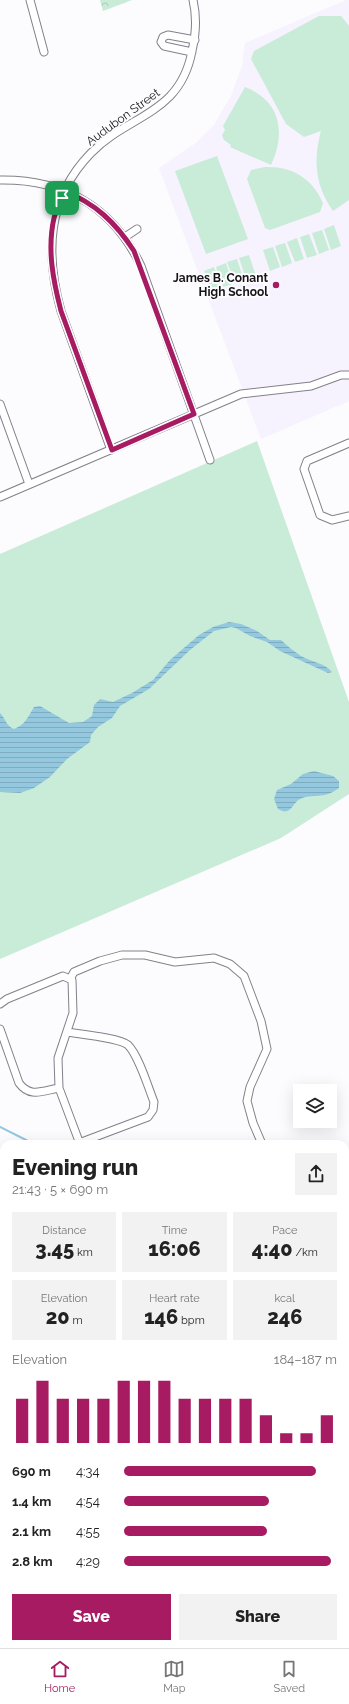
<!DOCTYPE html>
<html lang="en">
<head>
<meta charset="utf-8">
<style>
  :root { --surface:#fff; --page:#f2f2f2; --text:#222; --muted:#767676; --line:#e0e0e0; --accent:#a61b61 }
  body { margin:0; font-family:Raleway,sans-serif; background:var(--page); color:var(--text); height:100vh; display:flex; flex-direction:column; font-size:15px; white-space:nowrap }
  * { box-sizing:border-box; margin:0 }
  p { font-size:13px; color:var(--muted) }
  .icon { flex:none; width:22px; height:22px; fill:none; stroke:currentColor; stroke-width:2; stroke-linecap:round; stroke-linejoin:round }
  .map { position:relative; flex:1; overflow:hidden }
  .sheet { position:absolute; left:0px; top:1140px; width:349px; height:508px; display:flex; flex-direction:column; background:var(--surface); border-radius:12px 12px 0 0; box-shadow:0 4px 16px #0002 }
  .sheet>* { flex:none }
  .fabs { position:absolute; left:293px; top:1084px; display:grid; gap:8px }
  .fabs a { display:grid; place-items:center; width:44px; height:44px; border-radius:0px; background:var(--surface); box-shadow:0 4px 16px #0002; font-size:20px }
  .pin { position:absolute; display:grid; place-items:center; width:34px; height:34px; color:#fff; margin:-17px; border-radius:8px; box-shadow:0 2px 6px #0006 }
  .round { display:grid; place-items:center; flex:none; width:42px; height:42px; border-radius:0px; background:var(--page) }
  .head { display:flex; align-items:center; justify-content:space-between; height:68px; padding:0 12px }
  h1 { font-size:22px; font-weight:800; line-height:30px }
  .figures { display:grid; grid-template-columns:repeat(3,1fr); gap:6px; height:68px; padding:4px 12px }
  .figures div { display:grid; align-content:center; border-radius:0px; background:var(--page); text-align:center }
  .figures b { font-size:20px; font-weight:800 }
  .figures small { font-size:11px; font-weight:400 }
  .figures p { font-size:11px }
  .chart { height:112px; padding:8px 12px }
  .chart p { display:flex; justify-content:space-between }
  .chart svg { width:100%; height:72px; margin-top:4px; stroke:var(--accent); stroke-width:6 }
  .cta { display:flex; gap:8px; margin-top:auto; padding:8px 12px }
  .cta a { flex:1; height:46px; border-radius:0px; background:var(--accent); color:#fff; font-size:16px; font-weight:800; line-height:46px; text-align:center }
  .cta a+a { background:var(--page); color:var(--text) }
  ul { padding:0 12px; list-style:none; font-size:13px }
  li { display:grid; grid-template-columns:64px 48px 1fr; align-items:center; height:30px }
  li i { height:10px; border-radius:5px; background:var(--accent) }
  .tabs { display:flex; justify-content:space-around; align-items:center; height:56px; border-top:1px solid var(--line); background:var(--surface); font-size:11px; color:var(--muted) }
  .tabs a { display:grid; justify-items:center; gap:2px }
  .tabs .selected { color:var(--accent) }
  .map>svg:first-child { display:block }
  .built { fill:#f6f2fe }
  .grass { fill:#c8ecd7 }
  .cemetery { fill:url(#cemetery-stones) }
  .park { fill:url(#park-crowns) }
  .water { fill:url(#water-rules) }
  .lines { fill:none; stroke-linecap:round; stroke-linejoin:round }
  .stream { stroke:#93c8df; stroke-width:2 }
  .minor-casing { stroke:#83808b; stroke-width:9 }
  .major-casing { stroke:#a76546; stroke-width:11 }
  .minor { stroke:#fff; stroke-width:7 }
  .major { stroke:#fabda0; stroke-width:9 }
  .route-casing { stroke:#fff; stroke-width:8 }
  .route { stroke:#a61b61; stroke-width:5 }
  .poi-dot { fill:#a61b61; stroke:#fcfbfd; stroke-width:1.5 }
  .labels { text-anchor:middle; stroke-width:4; stroke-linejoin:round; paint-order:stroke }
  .street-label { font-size:12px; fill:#151317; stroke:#fcfbfd }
  .poi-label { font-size:12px; font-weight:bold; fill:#151317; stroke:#fcfbfd; text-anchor:end }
</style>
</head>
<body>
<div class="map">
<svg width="349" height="1648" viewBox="0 0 349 1648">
  <defs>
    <pattern id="cemetery-stones" width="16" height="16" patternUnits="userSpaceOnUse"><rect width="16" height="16" fill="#c8ecd7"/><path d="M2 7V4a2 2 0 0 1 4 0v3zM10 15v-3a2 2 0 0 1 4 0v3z" fill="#abcab8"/></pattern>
    <pattern id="park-crowns" width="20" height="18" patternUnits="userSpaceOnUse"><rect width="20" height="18" fill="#c8ecd7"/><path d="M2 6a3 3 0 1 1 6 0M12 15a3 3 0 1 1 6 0" fill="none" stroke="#abcab8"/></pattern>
    <pattern id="water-rules" width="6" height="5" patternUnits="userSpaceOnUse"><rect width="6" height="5" fill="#93c8df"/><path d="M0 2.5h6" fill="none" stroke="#7eabbf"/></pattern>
  </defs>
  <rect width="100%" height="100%" fill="#fcfbfd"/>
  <path class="built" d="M 346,0 L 349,0 L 349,401 L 261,439 L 159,168 L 196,143 L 214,125 L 231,96 L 242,66 L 245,43 Z"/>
  <path class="grass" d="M 319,16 L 341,16 L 349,26 L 349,200 L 333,211 C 315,186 313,160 321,131 L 304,137 L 286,124 L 251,59 L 254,51 Z
    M 245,87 C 281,101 286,133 271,165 L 230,147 L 231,145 L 224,140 L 222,135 L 225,130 L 223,126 Z
    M 217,156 L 248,239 L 206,254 L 175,171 Z
    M 265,167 C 292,166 312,178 323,203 L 320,212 L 270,230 L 265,228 L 247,179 L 251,170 Z
    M 334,225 L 341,246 L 331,250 L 324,229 Z
    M 322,230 L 329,250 L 319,254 L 312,233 Z
    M 309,234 L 317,255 L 307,258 L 300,237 Z
    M 297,238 L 304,259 L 295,262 L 287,242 Z
    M 285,243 L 292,263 L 282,267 L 275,246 Z
    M 273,247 L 280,267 L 270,271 L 263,250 Z
    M 249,255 L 256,276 L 246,279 L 239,258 Z
    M 237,259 L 244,280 L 235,283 L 227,262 Z
    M 226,263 L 233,284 L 223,287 L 216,267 Z
    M 214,267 L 221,288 L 211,291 L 204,271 Z
    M 257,441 L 349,702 L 349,794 L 281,838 L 0,959 L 0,554 Z
    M 345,1500 L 349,1504 L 349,1648 L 317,1648 L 314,1644 L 345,1644 Z"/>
  <path class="cemetery" d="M 4,1166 L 4,1239 L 0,1240 L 0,1167 Z"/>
  <path class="park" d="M 100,0 L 132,0 L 103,11 Z
    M 349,1240 L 349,1314 L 346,1299 L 349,1296 L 345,1288 L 345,1241 Z
    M 0,1548 L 4,1548 L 4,1589 L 0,1588 Z
    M 122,1644 L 157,1644 L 150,1648 L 116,1648 Z"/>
  <path class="water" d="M 229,622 L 241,624 L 257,631 L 270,640 L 281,640 C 287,646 294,651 301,656 C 311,662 325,663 332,672 L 328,673 L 280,651 L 267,642 L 250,636 L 236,628 L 231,627 L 214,631 L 190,650 L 149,689 L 120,706 L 112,718 L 98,727 L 91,735 L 90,742 L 67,759 L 50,777 L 34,788 L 20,793 L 0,792 L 0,713 C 5,718 7,727 14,729 C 25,725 28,717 34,707 L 40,706 L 69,723 L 83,722 L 92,716 L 94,705 L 100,699 L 113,702 L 132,693 L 153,680 L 170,660 L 199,635 L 213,627 Z
    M 314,771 L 333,776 L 339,781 L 339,788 C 323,800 313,793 300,799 C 292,803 291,817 278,809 L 274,799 L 277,790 L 291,784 L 303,774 Z
    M 345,1339 L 349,1341 L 349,1407 L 345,1406 Z"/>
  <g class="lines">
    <path class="stream" d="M 0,1127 L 34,1144
      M 346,1293 L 349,1292
      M 345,1420 L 349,1415
      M 124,1648 L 129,1644"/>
    <g class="minor-casing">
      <path id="minor" d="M 30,0 L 44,52
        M 192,52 L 164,46 L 161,42 L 163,37 L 168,35 L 195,40
        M 0,180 C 64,179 113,207 141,266 L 210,460
        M 125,237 L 137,229
        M 0,404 L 29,484
        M 349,443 L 307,461 L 304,469 L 320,515 L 332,520 L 349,516
        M 111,450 L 61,311 C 45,253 47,198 91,153 C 129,114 180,115 192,51 C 196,34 197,17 193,0
        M 0,497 L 241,394 L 311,386 L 341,375 L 349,375
        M 70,979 L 74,972 L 100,961 L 122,955 L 145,955 L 175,962 L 214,958 L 230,964 L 244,976 L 261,1021 L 267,1049 L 250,1087 L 247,1101 L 253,1123 L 262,1144
        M 0,1004 L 7,999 L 63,976 L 72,980 L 73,1013 L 58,1058 L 59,1088 L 80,1144
        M 0,1029 L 19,1083 C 30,1098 42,1091 59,1088
        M 67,1032 C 79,1034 120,1038 128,1045 C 139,1056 148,1087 154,1102 L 153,1110 L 148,1117 L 79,1143
        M 0,1430 L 4,1424
        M 0,1594 L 4,1595
        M 35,1644 C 42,1648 54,1648 61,1644
        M 299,1644 L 302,1648"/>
    </g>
    <g class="major-casing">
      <path id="major" d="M 345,1214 L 349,1212
        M 345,1226 L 349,1224
        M 0,1362 L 4,1360
        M 0,1375 L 4,1373"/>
    </g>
    <use href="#minor" class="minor"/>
    <use href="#major" class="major"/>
  </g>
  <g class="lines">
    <g class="route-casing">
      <path id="route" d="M 64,191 C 95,203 116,223 134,251 L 194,414 L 112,450 L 61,311 C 53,280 47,249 54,218 C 57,208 61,200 64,191 Z"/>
    </g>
    <use href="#route" class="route"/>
  </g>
  <circle class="poi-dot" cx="276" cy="285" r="4"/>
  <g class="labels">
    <g class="street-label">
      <text transform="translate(123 117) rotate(-36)" y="4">Audubon Street</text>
    </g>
    <g class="poi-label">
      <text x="268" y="282">James B. Conant<tspan x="268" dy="14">High School</tspan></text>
    </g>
  </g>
</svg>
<div class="fabs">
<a><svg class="icon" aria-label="layers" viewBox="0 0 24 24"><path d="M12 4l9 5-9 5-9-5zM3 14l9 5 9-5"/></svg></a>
</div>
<div class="pin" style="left:62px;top:198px;background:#1e9e55"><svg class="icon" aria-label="arrive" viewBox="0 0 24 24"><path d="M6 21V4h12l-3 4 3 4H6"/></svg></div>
<section class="sheet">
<div class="head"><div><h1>Evening run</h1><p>21:43 · 5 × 690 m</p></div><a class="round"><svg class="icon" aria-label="share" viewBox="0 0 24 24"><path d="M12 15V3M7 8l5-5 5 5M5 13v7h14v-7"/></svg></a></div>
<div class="figures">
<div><p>Distance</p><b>3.45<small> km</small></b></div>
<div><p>Time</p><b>16:06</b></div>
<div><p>Pace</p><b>4:40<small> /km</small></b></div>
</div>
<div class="figures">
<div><p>Elevation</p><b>20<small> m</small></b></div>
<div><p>Heart rate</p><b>146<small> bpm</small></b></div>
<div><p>kcal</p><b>246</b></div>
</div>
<div class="chart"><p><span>Elevation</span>184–187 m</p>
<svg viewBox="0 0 160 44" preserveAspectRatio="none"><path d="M5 44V17M15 44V6M25 44V17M35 44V17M45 44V17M55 44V6M65 44V6M75 44V6M85 44V17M95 44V17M105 44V17M115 44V17M125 44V27M135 44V38M145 44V38M155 44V27"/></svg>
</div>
<ul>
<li><b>690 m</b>4:34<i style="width:90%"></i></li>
<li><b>1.4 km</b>4:54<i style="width:68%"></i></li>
<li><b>2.1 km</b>4:55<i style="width:67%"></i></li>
<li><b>2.8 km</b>4:29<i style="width:97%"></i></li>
</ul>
<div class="cta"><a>Save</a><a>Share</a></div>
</section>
</div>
<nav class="tabs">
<a class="selected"><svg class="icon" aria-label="home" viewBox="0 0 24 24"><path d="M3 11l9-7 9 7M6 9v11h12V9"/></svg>Home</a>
<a><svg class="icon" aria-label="map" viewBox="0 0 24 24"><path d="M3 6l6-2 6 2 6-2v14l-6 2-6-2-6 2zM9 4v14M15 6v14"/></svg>Map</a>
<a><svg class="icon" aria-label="saved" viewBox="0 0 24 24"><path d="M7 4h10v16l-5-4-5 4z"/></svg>Saved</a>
</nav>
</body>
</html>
